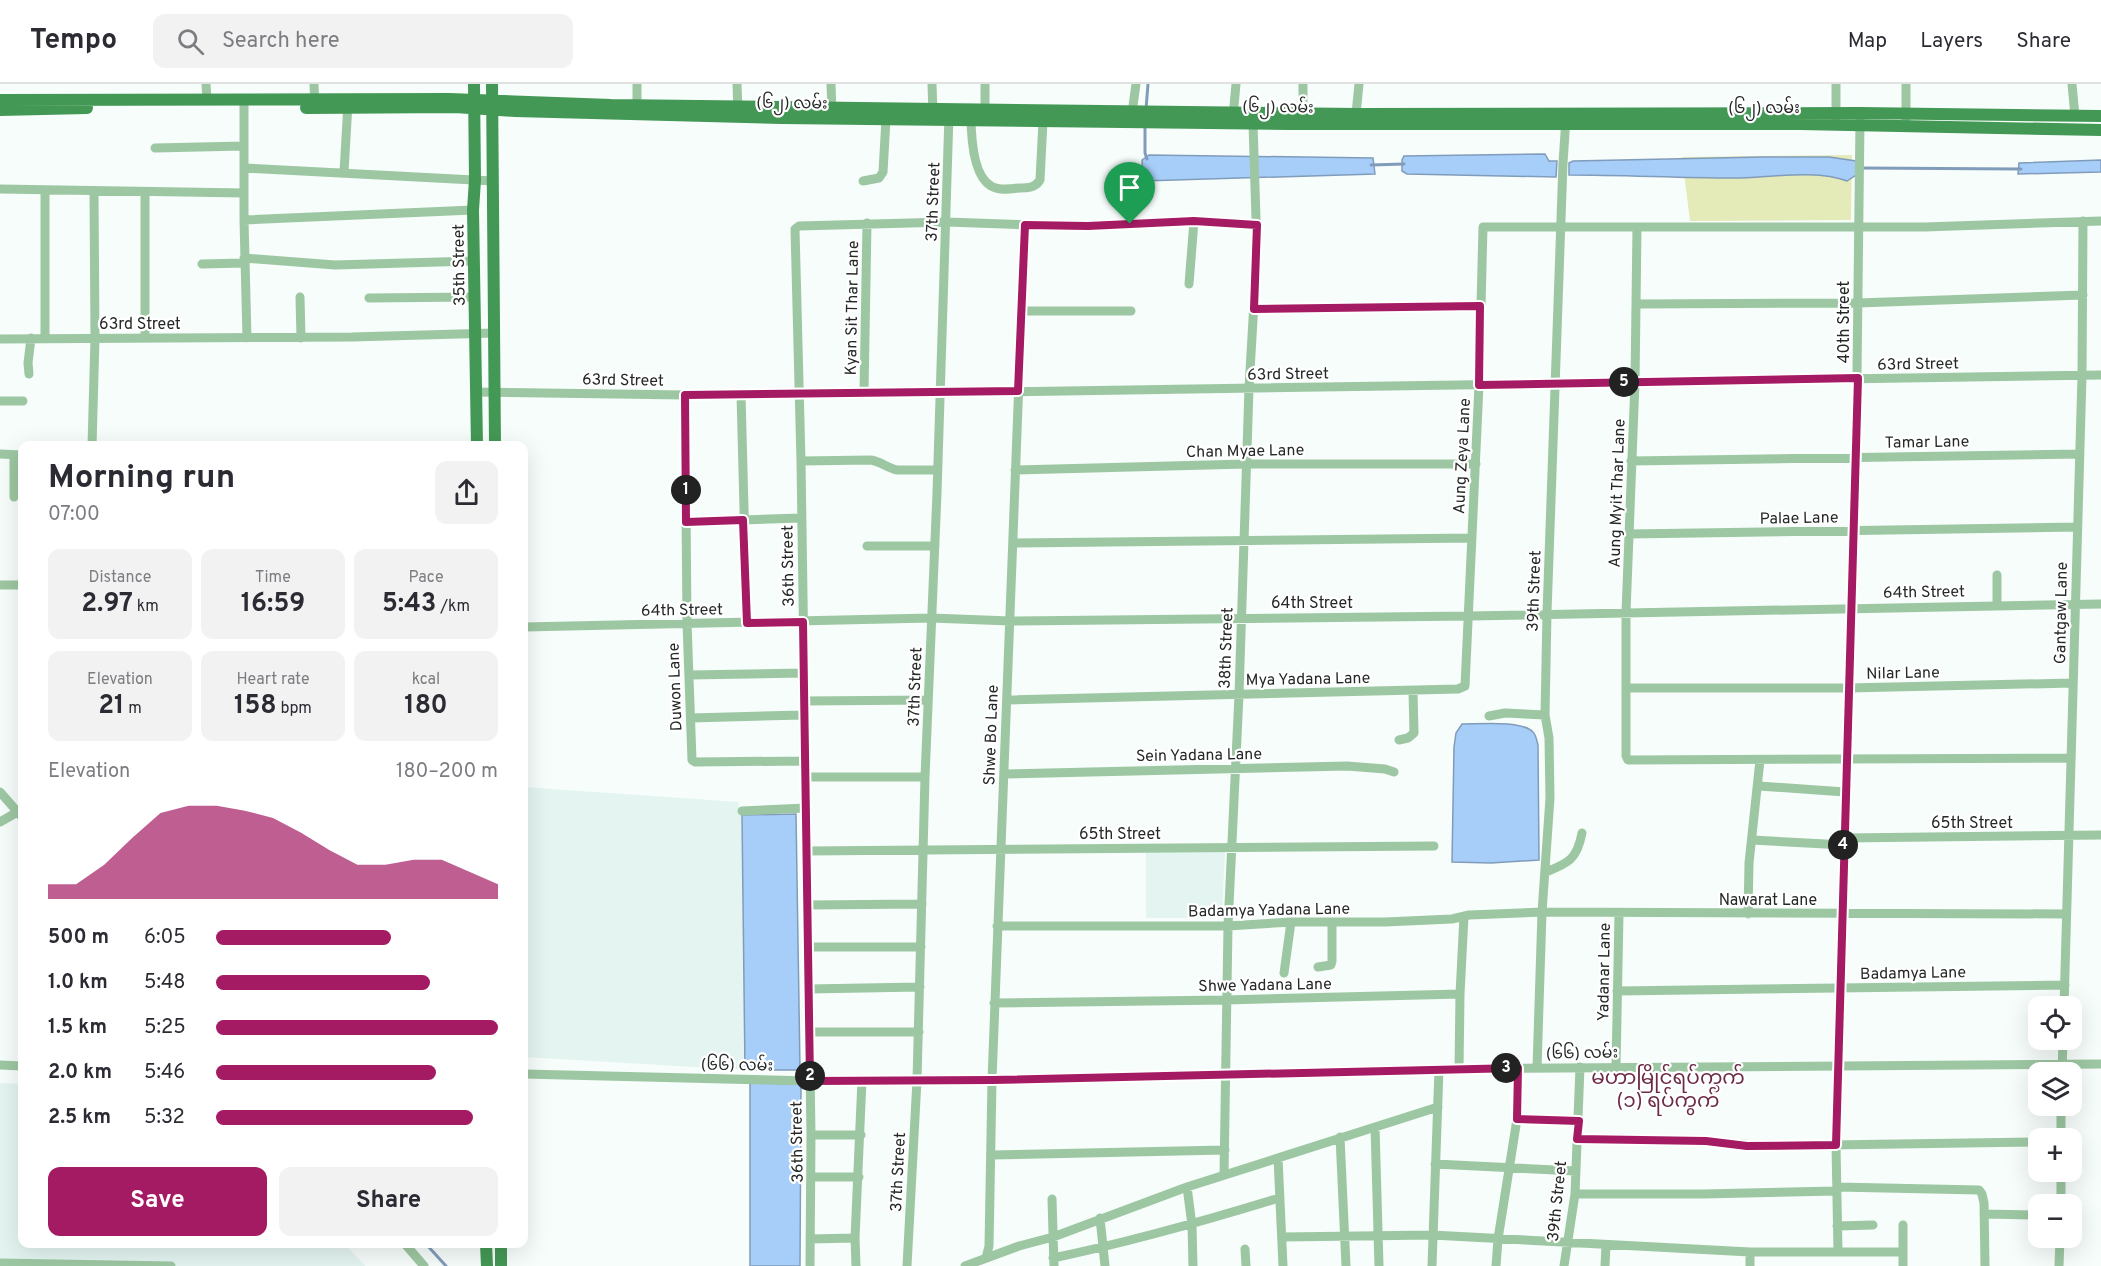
<!DOCTYPE html>
<html lang="en">
<head>
<meta charset="utf-8">
<style>
  :root { --surface:#fff; --page:#f2f2f3; --text:#2b2b33; --muted:#7c7c81; --line:#e1e1e2; --accent:#a51b63 }
  body { margin:0; font-family:Overpass,"Noto Sans Myanmar",sans-serif; background:var(--page); color:var(--text); height:100vh; display:flex; flex-direction:column; font-size:22px; white-space:nowrap }
  * { box-sizing:border-box; margin:0 }
  p { font-size:20px; color:var(--muted) }
  .icon { flex:none; width:33px; height:33px; fill:none; stroke:currentColor; stroke-width:2; stroke-linecap:round; stroke-linejoin:round }
  .map { position:relative; flex:1; overflow:hidden }
  .details { position:absolute; left:18px; top:357px; width:510px; height:807px; display:flex; flex-direction:column; background:var(--surface); border-radius:12px; box-shadow:0 6px 24px #0002 }
  .details>* { flex:none }
  .controls { position:absolute; left:2028px; top:912px; display:grid; gap:12px }
  .controls a { display:grid; place-items:center; width:54px; height:54px; border-radius:12px; background:var(--surface); box-shadow:0 6px 24px #0002; font-size:30px }
  .pin { position:absolute; display:grid; place-items:center; width:51px; height:51px; color:#fff; margin:-62px -26px; border-radius:50% 50% 50% 0; rotate:-45deg; box-shadow:0 0 6px #0007 }
  .pin .icon { rotate:45deg }
  .km { position:absolute; width:30px; height:30px; margin:-15px; border-radius:50%; background:#222; color:#fff; font-size:16px; line-height:30px; text-align:center }
  .round { display:grid; place-items:center; flex:none; width:63px; height:63px; border-radius:12px; background:var(--page) }
  .summary { display:flex; align-items:center; justify-content:space-between; height:102px; padding:0 30px }
  h1 { font-size:33px; font-weight:700; line-height:45px }
  .stats { display:grid; grid-template-columns:repeat(3,1fr); gap:9px; height:102px; padding:6px 30px }
  .stats div { display:grid; align-content:center; border-radius:12px; background:var(--page); text-align:center }
  .stats b { font-size:26px; font-weight:700 }
  .stats small { font-size:16px; font-weight:400 }
  .stats p { font-size:16px }
  .chart { height:168px; padding:12px 30px }
  .chart p { display:flex; justify-content:space-between }
  .chart svg { width:100%; height:108px; margin-top:6px; fill:var(--accent); opacity:.7 }
  .primary-button { display:flex; gap:12px; margin-top:auto; padding:12px 30px }
  .primary-button a { flex:1; height:69px; border-radius:12px; background:var(--accent); color:#fff; font-size:24px; font-weight:700; line-height:69px; text-align:center }
  .primary-button a+a { background:var(--page); color:var(--text) }
  ul { padding:0 30px; list-style:none; font-size:20px }
  li { display:grid; grid-template-columns:96px 72px 1fr; align-items:center; height:45px }
  li i { height:15px; border-radius:8px; background:var(--accent) }
  header { display:flex; align-items:center; gap:36px; box-sizing:border-box; height:84px; padding:0 30px; background:var(--surface); border-bottom:2px solid var(--line) }
  header strong { font-size:28px }
  nav { display:flex; gap:33px; margin-inline-start:auto; font-size:21px }
  .search { width:420px; height:54px; background:var(--page); display:flex; align-items:center; gap:15px; box-sizing:border-box; padding:0 21px; border-radius:12px; color:var(--muted); font-size:22px }
  .map>svg:first-child { display:block }
  .built { fill:#e4f5f1 }
  .green { fill:#e4eab8 }
  .water { fill:#a7cef9; stroke:#809cba; stroke-width:1.5 }
  .lines { fill:none; stroke-linecap:round; stroke-linejoin:round }
  .stream { stroke:#809cba; stroke-width:3 }
  .minor { stroke:#9dc7a2; stroke-width:9 }
  .major { stroke:#449855; stroke-width:12 }
  .route-casing { stroke:#fff; stroke-width:12 }
  .route { stroke:#a51b63; stroke-width:8 }
  .labels { text-anchor:middle; stroke-width:4.5; stroke-linejoin:round; paint-order:stroke }
  .street-label { font-size:16px; fill:#252827; stroke:#fff }
  .quarter-label { font-size:20px; fill:#6c2a47; stroke:#fff }
</style>
</head>
<body>
<header>
<strong>Tempo</strong>
<div class="search"><svg class="icon" aria-label="search" viewBox="0 0 24 24"><circle cx="10" cy="10" r="6"/><path d="M15 15l6 6"/></svg>Search here</div>
<nav><a>Map</a><a>Layers</a><a>Share</a></nav>
</header>
<div class="map">
<svg width="2101" height="1182" viewBox="0 0 2101 1182">
  <rect width="100%" height="100%" fill="#f6fdfb"/>
  <path class="built" d="M 524,703 L 738,718 L 742,731 L 745,986 L 524,973 Z
    M 1146,765 L 1225,766 L 1222,834 L 1146,834 Z
    M 0,999 L 22,1000 L 22,1160 L 345,1160 L 365,1182 L 0,1182 Z"/>
  <path class="green" d="M 1852,71 L 1851,136 L 1690,137 L 1682,73 Z"/>
  <path class="water" d="M 1545,70 L 1549,77 L 1557,77 L 1556,93 L 1407,90 L 1402,87 L 1402,76 L 1404,72 Z
    M 1149,71 L 1373,74 L 1375,90 L 1143,97 L 1142,76 Z
    M 1763,73 L 1829,73 L 1856,77 L 1856,91 L 1847,97 C 1815,85 1768,94 1733,94 C 1679,94 1624,91 1569,91 L 1569,79 L 1573,77 Z
    M 2101,76 L 2101,88 L 2018,90 L 2019,79 Z
    M 1462,640 C 1479,640 1522,636 1533,648 C 1536,651 1537,657 1538,661 L 1539,776 L 1491,779 L 1452,778 L 1454,663 L 1456,649 Z
    M 796,730 L 800,986 L 745,986 L 742,731 Z
    M 750,999 L 801,1000 L 800,1182 L 750,1182 Z"/>
  <g class="lines">
    <path class="stream" d="M 1146,25 L 1148,0
      M 1145,40 L 1145,69 L 1147,75
      M 1371,81 L 1404,80
      M 1860,84 L 2021,85
      M 426,1160 L 446,1182"/>
    <path class="minor" d="M 206,0 L 207,16
      M 314,0 L 315,21
      M 637,0 L 637,28
      M 737,0 L 738,28
      M 831,0 L 832,29
      M 932,0 L 933,30
      M 1303,0 L 1303,29
      M 2072,0 L 2075,32
      M 244,16 L 244,136 L 247,254
      M 1132,29 L 1136,0
      M 971,30 C 971,49 972,91 991,102 C 999,107 1010,105 1019,104 C 1028,104 1035,104 1040,96 L 1043,37
      M 1356,30 L 1359,0
      M 985,31 L 985,0
      M 1233,33 L 1236,0
      M 1836,35 L 1836,0
      M 1906,42 L 1906,0
      M 155,64 L 244,62
      M 244,84 L 493,97
      M 344,88 L 348,19
      M 863,97 L 879,94 L 883,88 L 886,35
      M 0,105 L 244,109
      M 145,109 L 145,254
      M 244,136 L 473,126
      M 1637,143 L 1635,298 L 1626,528 L 1626,672 L 1628,676 L 2071,674
      M 244,174 L 335,181 L 474,177
      M 202,180 L 244,179
      M 1189,200 L 1194,137
      M 300,213 L 301,254
      M 369,214 L 475,213
      M 1637,220 L 1858,219 L 2083,211
      M 1254,225 L 1480,222
      M 1021,227 L 1131,227
      M 45,254 L 45,107
      M 0,255 L 352,253 L 495,249
      M 29,290 L 28,279 L 31,254
      M 476,308 L 685,311 L 939,309 L 2101,291
      M 864,309 L 867,139
      M 741,310 L 747,539
      M 685,311 L 687,539 L 692,676 L 695,678 L 804,677
      M 0,317 L 23,317
      M 92,362 L 95,254 L 94,107
      M 0,370 L 22,371
      M 801,377 L 871,376 C 882,378 887,384 897,386 L 937,386
      M 1631,377 L 2080,370
      M 1015,386 L 1246,380 L 1476,380
      M 14,413 L 14,371
      M 686,438 L 801,434
      M 1629,450 L 2076,443
      M 1013,459 L 1472,454
      M 867,462 L 935,462
      M 0,501 L 22,501
      M 1997,521 L 1997,491
      M 524,543 L 931,534 L 1010,537 L 1469,532 L 2101,520
      M 690,591 L 804,589
      M 1626,604 L 1849,604 L 2073,599
      M 1007,616 L 1458,605 L 1465,602 L 1479,301 L 1483,143 L 1925,143 L 2101,137
      M 804,617 L 928,616
      M 1489,632 L 1505,629 L 1545,631
      M 691,634 L 804,631
      M 1399,656 L 1408,654 L 1414,649 L 1413,607
      M 1004,690 L 1347,682 L 1385,685 L 1394,688
      M 805,693 L 925,693
      M 1759,702 L 1845,708
      M 0,708 L 22,733
      M 742,727 L 806,724
      M 0,738 L 21,726
      M 1844,754 L 2101,751
      M 1752,756 L 1844,761
      M 806,767 L 1434,762
      M 1546,788 C 1569,779 1577,775 1582,749
      M 807,821 L 922,820
      M 1748,830 L 1749,779 L 1760,676
      M 997,842 L 1228,842 L 1291,838 L 1385,838 L 1452,835 L 1469,831 L 1542,828 L 2066,830
      M 808,863 L 921,863
      M 1318,883 L 1331,881 L 1332,877 L 1332,838
      M 1284,889 L 1291,838
      M 808,905 L 920,903
      M 1617,907 L 2065,901
      M 1460,910 L 1464,832
      M 994,919 L 1226,916 L 1460,910 L 1459,985
      M 2064,922 L 2082,292 L 2083,137
      M 809,948 L 919,948
      M 0,981 L 22,982
      M 1616,983 L 1619,830
      M 1537,984 L 1542,828 L 1550,714 L 1549,654 L 1545,631 L 1547,529 L 1563,79 L 1566,34
      M 2062,988 L 2063,956
      M 524,990 L 810,997 L 992,996 L 1439,985 L 2101,980
      M 1517,1035 L 1579,1037
      M 1375,1043 L 1379,1182
      M 811,1051 L 861,1051
      M 1340,1053 L 1346,1182
      M 2061,1054 L 2061,1022
      M 1577,1055 L 1706,1057 L 1767,1062 L 2038,1058
      M 991,1071 L 1225,1066
      M 1278,1074 L 1283,1182
      M 1435,1080 L 1576,1087
      M 2061,1088 L 2061,1120
      M 1224,1091 L 1228,842 L 1239,611 L 1249,304 L 1257,167 L 1253,39
      M 812,1093 L 859,1093
      M 1187,1103 L 1192,1141 L 1193,1182
      M 1837,1103 L 1979,1106 L 1982,1110 L 1984,1119 L 1985,1182
      M 1575,1110 L 1703,1110 L 1837,1107
      M 1052,1115 L 1054,1182
      M 1984,1130 L 2038,1131
      M 1100,1134 L 1105,1182
      M 1903,1141 L 1903,1182
      M 1837,1142 L 1873,1141
      M 1283,1153 L 1432,1151 L 1750,1168 L 1903,1168
      M 810,1155 L 855,1154
      M 405,1160 L 424,1182
      M 1245,1165 L 1246,1182
      M 1750,1168 L 1750,1182
      M 1838,1168 L 1836,1061 L 1856,373 L 1860,37
      M 986,1174 L 989,1162 L 992,996 L 1025,141
      M 1053,1174 C 1130,1158 1204,1137 1279,1114
      M 0,1179 L 171,1182
      M 810,1182 L 811,1051 L 801,377 L 795,145 L 799,142 L 947,138 L 1088,143 L 1194,137 L 1257,141
      M 856,1182 L 855,1154 L 862,996
      M 907,1182 L 917,996 L 925,693 L 937,409 L 949,31
      M 965,1182 L 1019,1162 L 1053,1153 L 1187,1103 L 1438,1023
      M 1432,1182 L 1439,985
      M 1496,1182 L 1498,1155 L 1517,1035 L 1518,984
      M 1564,1182 L 1575,1110 L 1580,983
      M 1605,1182 L 1606,1161
      M 2059,1182 L 2060,1154"/>
    <path class="major" d="M 474,0 L 475,96 L 473,126 L 477,362
      M 492,0 L 495,362
      M 0,16 L 449,15 L 611,21 L 1356,30 L 1860,29 L 2101,32
      M 306,24 L 455,23 L 515,27 L 782,34 L 1288,40 L 1800,40 L 2101,46
      M 0,26 L 87,24
      M 486,1160 L 487,1182
      M 501,1182 L 501,1160"/>
  </g>
  <g class="lines">
    <g class="route-casing">
      <path id="route" d="M 1194,137 L 1257,141 L 1254,225 L 1480,222 L 1479,301 L 1858,294 L 1836,1061 L 1747,1062 L 1706,1057 L 1577,1055 L 1579,1037 L 1517,1035 L 1518,984 L 992,996 L 810,997 L 803,538 L 747,539 L 743,436 L 686,438 L 685,311 L 1018,307 L 1025,141 L 1088,142 Z"/>
    </g>
    <use href="#route" class="route"/>
  </g>
  <g class="labels">
    <g class="street-label">
      <text transform="translate(792 18) rotate(1)" y="6">(၆၂) လမ်း</text>
      <text transform="translate(1278 22) rotate(1)" y="6">(၆၂) လမ်း</text>
      <text x="1764" y="29">(၆၂) လမ်း</text>
      <text transform="translate(932 118) rotate(-88)" y="6">37th Street</text>
      <text transform="translate(458 181) rotate(-91)" y="6">35th Street</text>
      <text transform="translate(851 224) rotate(-89)" y="6">Kyan Sit Thar Lane</text>
      <text transform="translate(1843 238) rotate(-90)" y="6">40th Street</text>
      <text x="140" y="245">63rd Street</text>
      <text transform="translate(1918 279) rotate(-1)" y="6">63rd Street</text>
      <text transform="translate(1288 289) rotate(-1)" y="6">63rd Street</text>
      <text transform="translate(623 295) rotate(1)" y="6">63rd Street</text>
      <text transform="translate(1927 357) rotate(-1)" y="6">Tamar Lane</text>
      <text transform="translate(1245 366) rotate(-1)" y="6">Chan Myae Lane</text>
      <text transform="translate(1461 372) rotate(-87)" y="6">Aung Zeya Lane</text>
      <text transform="translate(1616 409) rotate(-88)" y="6">Aung Myit Thar Lane</text>
      <text transform="translate(1799 433) rotate(-1)" y="6">Palae Lane</text>
      <text transform="translate(787 482) rotate(-91)" y="6">36th Street</text>
      <text transform="translate(1533 507) rotate(-88)" y="6">39th Street</text>
      <text transform="translate(1924 507) rotate(-1)" y="6">64th Street</text>
      <text x="1312" y="524">64th Street</text>
      <text transform="translate(682 525) rotate(-1)" y="6">64th Street</text>
      <text transform="translate(2060 529) rotate(-89)" y="6">Gantgaw Lane</text>
      <text transform="translate(1225 564) rotate(-88)" y="6">38th Street</text>
      <text transform="translate(1903 588) rotate(-1)" y="6">Nilar Lane</text>
      <text transform="translate(1308 594) rotate(-1)" y="6">Mya Yadana Lane</text>
      <text transform="translate(674 603) rotate(-92)" y="6">Duwon Lane</text>
      <text transform="translate(914 603) rotate(-88)" y="6">37th Street</text>
      <text transform="translate(990 651) rotate(-88)" y="6">Shwe Bo Lane</text>
      <text transform="translate(1199 670) rotate(-1)" y="6">Sein Yadana Lane</text>
      <text x="1972" y="744">65th Street</text>
      <text x="1120" y="755">65th Street</text>
      <text x="1768" y="821">Nawarat Lane</text>
      <text transform="translate(1269 825) rotate(-1)" y="6">Badamya Yadana Lane</text>
      <text transform="translate(1603 888) rotate(-89)" y="6">Yadanar Lane</text>
      <text transform="translate(1913 888) rotate(-1)" y="6">Badamya Lane</text>
      <text transform="translate(1265 900) rotate(-1)" y="6">Shwe Yadana Lane</text>
      <text transform="translate(1582 968) rotate(-1)" y="6">(၆၆) လမ်း</text>
      <text transform="translate(737 980) rotate(1)" y="6">(၆၆) လမ်း</text>
      <text transform="translate(796 1058) rotate(-91)" y="6">36th Street</text>
      <text transform="translate(897 1088) rotate(-87)" y="6">37th Street</text>
      <text transform="translate(1556 1117) rotate(-84)" y="6">39th Street</text>
    </g>
    <g class="quarter-label">
      <text x="1668" y="1000">မဟာမြိုင်ရပ်ကွက်<tspan x="1668" dy="23">(၁) ရပ်ကွက်</tspan></text>
    </g>
  </g>
</svg>
<div class="controls">
<a><svg class="icon" aria-label="locate" viewBox="0 0 24 24"><circle cx="12" cy="12" r="6"/><path d="M12 2v4M12 18v4M2 12h4M18 12h4"/></svg></a>
<a><svg class="icon" aria-label="layers" viewBox="0 0 24 24"><path d="M12 4l9 5-9 5-9-5zM3 14l9 5 9-5"/></svg></a>
<a>+</a>
<a>−</a>
</div>
<div class="pin" style="left:1130px;top:140px;background:#1e9e55"><svg class="icon" aria-label="arrive" viewBox="0 0 24 24"><path d="M6 21V4h12l-3 4 3 4H6"/></svg></div>
<b class="km" style="left:686px;top:406px">1</b>
<b class="km" style="left:810px;top:992px">2</b>
<b class="km" style="left:1506px;top:984px">3</b>
<b class="km" style="left:1843px;top:761px">4</b>
<b class="km" style="left:1624px;top:298px">5</b>
<section class="details">
<div class="summary"><div><h1>Morning run</h1><p>07:00</p></div><a class="round"><svg class="icon" aria-label="share" viewBox="0 0 24 24"><path d="M12 15V3M7 8l5-5 5 5M5 13v7h14v-7"/></svg></a></div>
<div class="stats">
<div><p>Distance</p><b>2.97<small> km</small></b></div>
<div><p>Time</p><b>16:59</b></div>
<div><p>Pace</p><b>5:43<small> /km</small></b></div>
</div>
<div class="stats">
<div><p>Elevation</p><b>21<small> m</small></b></div>
<div><p>Heart rate</p><b>158<small> bpm</small></b></div>
<div><p>kcal</p><b>180</b></div>
</div>
<div class="chart"><p><span>Elevation</span>180–200 m</p>
<svg viewBox="0 0 160 44" preserveAspectRatio="none"><path d="M0 44V38L10 38L20 30L30 19L40 9L50 6L60 6L70 8L80 11L90 17L100 24L110 30L120 30L130 28L140 28L150 33L160 38V44z"/></svg>
</div>
<ul>
<li><b>500 m</b>6:05<i style="width:62%"></i></li>
<li><b>1.0 km</b>5:48<i style="width:76%"></i></li>
<li><b>1.5 km</b>5:25<i style="width:100%"></i></li>
<li><b>2.0 km</b>5:46<i style="width:78%"></i></li>
<li><b>2.5 km</b>5:32<i style="width:91%"></i></li>
</ul>
<div class="primary-button"><a>Save</a><a>Share</a></div>
</section>
</div>
</body>
</html>
